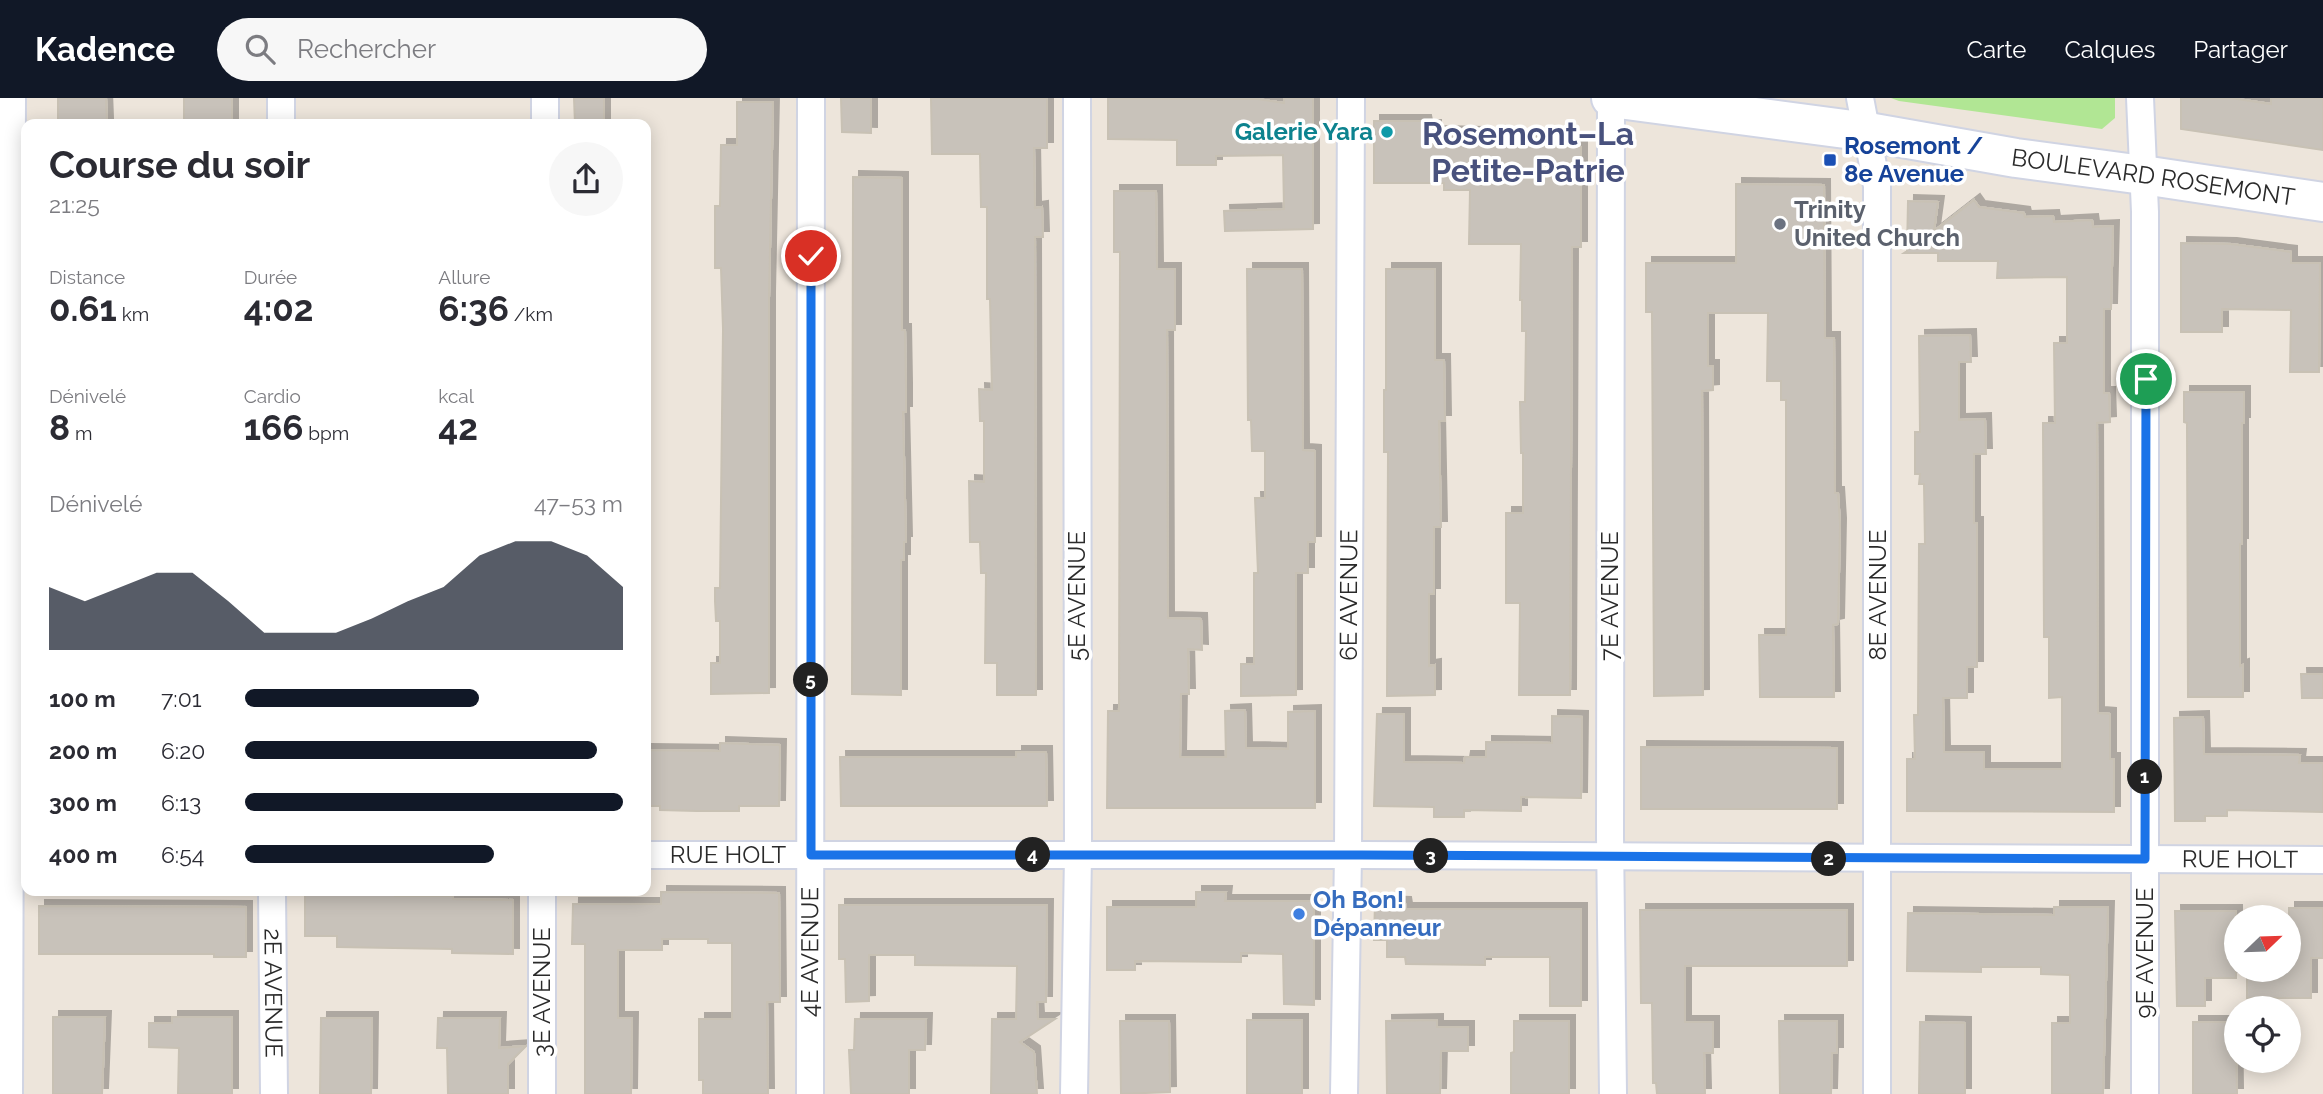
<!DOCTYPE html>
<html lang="fr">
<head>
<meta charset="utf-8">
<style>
  :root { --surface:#fff; --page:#f7f7f7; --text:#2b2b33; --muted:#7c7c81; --accent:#111827 }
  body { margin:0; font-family:Raleway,sans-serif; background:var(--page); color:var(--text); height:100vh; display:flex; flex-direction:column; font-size:26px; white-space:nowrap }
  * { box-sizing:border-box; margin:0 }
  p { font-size:23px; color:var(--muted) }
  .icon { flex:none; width:38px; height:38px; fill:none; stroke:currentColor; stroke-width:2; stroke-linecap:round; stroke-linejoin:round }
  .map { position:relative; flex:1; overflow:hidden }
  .sheet { position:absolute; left:21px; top:21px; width:630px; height:777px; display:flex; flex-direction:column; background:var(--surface); border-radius:14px; box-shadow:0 4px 18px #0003 }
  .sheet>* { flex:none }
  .needle { width:46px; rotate:67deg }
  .fabs { position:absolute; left:2224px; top:807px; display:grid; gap:14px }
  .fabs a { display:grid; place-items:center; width:77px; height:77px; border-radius:50%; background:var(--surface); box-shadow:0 4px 18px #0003; font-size:35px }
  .pin { position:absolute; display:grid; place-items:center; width:60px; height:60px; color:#fff; margin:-30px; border:4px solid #fff; border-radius:50%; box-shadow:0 2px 7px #0007 }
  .km { position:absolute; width:35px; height:35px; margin:-18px; border-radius:50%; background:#222; color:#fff; font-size:19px; line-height:35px; text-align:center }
  .round { display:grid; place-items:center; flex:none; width:74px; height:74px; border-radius:37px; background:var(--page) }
  .overview { display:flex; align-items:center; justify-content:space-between; height:119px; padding:0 28px }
  h1 { font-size:38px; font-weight:700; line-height:52px }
  .metrics { display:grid; grid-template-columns:repeat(3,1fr); gap:10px; height:119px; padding:7px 28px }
  .metrics div { display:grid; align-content:center }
  .metrics b { font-size:35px; font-weight:700 }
  .metrics small { font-size:19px; font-weight:400 }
  .metrics p { font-size:19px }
  .chart { height:196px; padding:14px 28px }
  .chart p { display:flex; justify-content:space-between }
  .chart svg { width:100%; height:126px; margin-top:7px; fill:var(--accent); opacity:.7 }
  ul { padding:0 28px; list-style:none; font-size:23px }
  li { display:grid; grid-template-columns:112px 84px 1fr; align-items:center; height:52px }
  li i { height:18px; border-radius:9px; background:var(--accent) }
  header { display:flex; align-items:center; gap:42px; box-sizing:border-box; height:98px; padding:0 35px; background:var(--accent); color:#fff }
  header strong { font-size:33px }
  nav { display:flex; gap:38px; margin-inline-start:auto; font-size:24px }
  .search { width:490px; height:63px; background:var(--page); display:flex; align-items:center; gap:18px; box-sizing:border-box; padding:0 24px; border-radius:38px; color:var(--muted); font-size:26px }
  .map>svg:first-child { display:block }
  .green { fill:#b1e694 }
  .building { fill:#c8c2ba; stroke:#c8c1b4; stroke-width:2; filter:url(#shadow) }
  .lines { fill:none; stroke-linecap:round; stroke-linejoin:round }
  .minor-casing { stroke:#d0d4e3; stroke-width:30 }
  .secondary-casing { stroke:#d0d4e3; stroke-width:42 }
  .minor { stroke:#fff; stroke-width:26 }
  .secondary { stroke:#fff; stroke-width:38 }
  .route-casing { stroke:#fff; stroke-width:14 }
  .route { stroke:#1a73e8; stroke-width:9 }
  .culture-dot { fill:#0f9aa8; stroke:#fff; stroke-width:2.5 }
  .transit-dot { fill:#1a4fb4; stroke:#fff; stroke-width:2.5 }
  .worship-dot { fill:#6b7280; stroke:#fff; stroke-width:2.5 }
  .shop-dot { fill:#3f7fe0; stroke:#fff; stroke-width:2.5 }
  .labels { text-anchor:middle; stroke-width:7; stroke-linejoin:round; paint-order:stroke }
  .culture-label { font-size:24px; font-weight:bold; fill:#0d838f; stroke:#fff; text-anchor:end }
  .transit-label { font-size:24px; font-weight:bold; fill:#164399; stroke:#fff; text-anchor:start }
  .street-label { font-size:24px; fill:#2a2a2a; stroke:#fff }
  .worship-label { font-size:24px; font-weight:bold; fill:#5b616d; stroke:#fff; text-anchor:start }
  .shop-label { font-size:24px; font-weight:bold; fill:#366cbe; stroke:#fff; text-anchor:start }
  .district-label { font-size:32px; font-weight:bold; fill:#48517d; stroke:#fff }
</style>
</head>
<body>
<header>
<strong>Kadence</strong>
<div class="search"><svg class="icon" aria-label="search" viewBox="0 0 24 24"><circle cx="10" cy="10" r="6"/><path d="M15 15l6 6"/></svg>Rechercher</div>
<nav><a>Carte</a><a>Calques</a><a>Partager</a></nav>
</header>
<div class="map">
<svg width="2323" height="996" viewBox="0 0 2323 996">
  <defs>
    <filter id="shadow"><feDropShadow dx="6" dy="-6" stdDeviation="0" flood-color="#0004"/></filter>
  </defs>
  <rect width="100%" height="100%" fill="#ede5db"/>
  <path class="green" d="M 1891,0 L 2115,0 L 2115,20 L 2102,31 L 1899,3 Z"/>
  <path class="building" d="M 58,0 L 106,0 L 107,26 L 58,26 Z
    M 184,0 L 232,0 L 232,26 L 184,26 Z
    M 574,0 L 604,0 L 604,26 L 575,26 Z
    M 841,0 L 871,0 L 871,35 L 842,34 Z
    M 931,0 L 1047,0 L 1047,50 L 1034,50 L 1035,110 L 1042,109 L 1043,139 L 1035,139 L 1036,597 L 997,597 L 997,565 L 985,565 L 986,475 L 981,475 L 980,444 L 970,444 L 969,383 L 984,384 L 984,323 L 980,323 L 979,291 L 992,292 L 990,201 L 987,201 L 987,109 L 981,109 L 980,56 L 932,56 Z
    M 1108,0 L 1258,1 L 1284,5 L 1284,0 L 1313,0 L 1313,131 L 1225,133 L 1224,113 L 1284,111 L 1283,57 L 1216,58 L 1216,67 L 1177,67 L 1177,42 L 1108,41 Z
    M 2181,0 L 2231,0 L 2271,6 L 2271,0 L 2323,0 L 2323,52 L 2181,31 Z
    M 737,4 L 773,4 L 769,200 L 769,595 L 711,596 L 711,565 L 720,565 L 720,523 L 716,523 L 715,503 L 715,490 L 720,490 L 723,231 L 721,170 L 715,170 L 715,108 L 720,108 L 721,47 L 737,47 Z
    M 1374,23 L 1425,23 L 1426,28 L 1435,28 L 1435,34 L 1477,35 L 1477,39 L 1541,40 L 1541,45 L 1551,45 L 1551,49 L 1581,49 L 1581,149 L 1572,149 L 1570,597 L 1519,597 L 1520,505 L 1506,505 L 1506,415 L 1523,415 L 1523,355 L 1521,355 L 1520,304 L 1525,304 L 1526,233 L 1522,233 L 1522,202 L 1520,202 L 1521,146 L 1469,146 L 1470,92 L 1444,92 L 1444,85 L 1374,85 Z
    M 853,79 L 902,80 L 902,232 L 905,232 L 906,291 L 906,314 L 903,314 L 906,444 L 904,444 L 904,462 L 901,462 L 901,597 L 852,596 Z
    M 1736,86 L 1824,87 L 1825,240 L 1834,240 L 1835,395 L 1838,395 L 1840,426 L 1838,526 L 1833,527 L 1834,599 L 1760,599 L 1759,537 L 1786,537 L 1786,302 L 1781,302 L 1781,283 L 1767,283 L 1768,215 L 1708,215 L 1708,268 L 1713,268 L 1713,292 L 1702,293 L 1703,597 L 1654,598 L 1652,214 L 1646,214 L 1646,165 L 1736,165 Z
    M 1114,93 L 1156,93 L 1157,171 L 1175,171 L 1175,232 L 1167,232 L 1168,520 L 1201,521 L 1202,552 L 1188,551 L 1189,596 L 1181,596 L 1180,659 L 1226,659 L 1225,613 L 1245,612 L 1246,650 L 1288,651 L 1288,614 L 1315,613 L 1315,710 L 1107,710 L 1108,613 L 1119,613 L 1120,154 L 1114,154 Z
    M 1974,102 L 1979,109 L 2024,115 L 2025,119 L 2053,118 L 2054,124 L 2092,122 L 2093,129 L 2113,128 L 2111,211 L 2104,211 L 2104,295 L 2109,295 L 2110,324 L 2097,325 L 2098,615 L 2110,616 L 2110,661 L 2114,661 L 2114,714 L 1907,713 L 1907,661 L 1915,661 L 1914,617 L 1918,617 L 1919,446 L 1925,446 L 1924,386 L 1919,386 L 1920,376 L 1915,376 L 1915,334 L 1920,334 L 1919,238 L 1970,237 L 1971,264 L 1959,264 L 1959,322 L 1985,321 L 1986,356 L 1974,356 L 1974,425 L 1977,425 L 1977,569 L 1967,569 L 1967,600 L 1943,600 L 1944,654 L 1984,654 L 1984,671 L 2062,671 L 2062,599 L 2049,600 L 2049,539 L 2044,539 L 2043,325 L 2055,325 L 2054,245 L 2067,245 L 2067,179 L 1997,180 L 1998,163 L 1938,163 L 1938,155 L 1904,155 L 1907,153 L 1908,103 L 1938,104 L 1934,133 Z
    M 2181,145 L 2231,146 L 2291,154 L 2291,165 L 2320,165 L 2319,274 L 2290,274 L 2291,212 L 2222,211 L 2222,234 L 2181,234 Z
    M 1247,171 L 1302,171 L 1303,352 L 1315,353 L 1315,444 L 1308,444 L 1308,475 L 1296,475 L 1296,597 L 1241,598 L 1241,566 L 1254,566 L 1254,475 L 1258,475 L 1255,400 L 1265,400 L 1265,353 L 1252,353 L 1251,322 L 1248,322 Z
    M 1386,171 L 1435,171 L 1435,262 L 1444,262 L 1445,323 L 1439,323 L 1441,429 L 1434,429 L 1434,496 L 1429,496 L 1429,568 L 1435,567 L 1435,597 L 1387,598 L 1388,354 L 1384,354 L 1384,292 L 1386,292 Z
    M 2184,294 L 2244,294 L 2244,325 L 2242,325 L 2242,446 L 2240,446 L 2240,568 L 2243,567 L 2243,599 L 2188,599 L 2187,325 L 2184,324 Z
    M 2301,576 L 2323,576 L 2323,600 L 2302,600 Z
    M 1377,616 L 1404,616 L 1404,664 L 1464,665 L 1465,659 L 1486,659 L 1486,644 L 1552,645 L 1552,618 L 1582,619 L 1581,700 L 1521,699 L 1521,713 L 1464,712 L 1464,719 L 1434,719 L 1434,709 L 1374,708 Z
    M 2203,619 L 2204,656 L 2300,657 L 2299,665 L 2323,665 L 2323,714 L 2227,712 L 2227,718 L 2205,718 L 2205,723 L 2175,723 L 2174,620 Z
    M 720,645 L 780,647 L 779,708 L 739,708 L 739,713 L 697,713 L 660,712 L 660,708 L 646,708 L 646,652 L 720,653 Z
    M 1641,649 L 1837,650 L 1837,711 L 1641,711 Z
    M 1016,654 L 1046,654 L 1047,708 L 841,708 L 840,659 L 1016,659 Z
    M 661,794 L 779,795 L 780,904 L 767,904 L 768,996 L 703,996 L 703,982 L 699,982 L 699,921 L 732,921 L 732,845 L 708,845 L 708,841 L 662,841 L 662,852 L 618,852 L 618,920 L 632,920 L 631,996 L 585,996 L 585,846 L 572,846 L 573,806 L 661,806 Z
    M 1196,794 L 1226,794 L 1225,803 L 1314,803 L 1314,907 L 1284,906 L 1283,856 L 1241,855 L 1241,864 L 1135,863 L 1135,872 L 1107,872 L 1107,809 L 1196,809 Z
    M 305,795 L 395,796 L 395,798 L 453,798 L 453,801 L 513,802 L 513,856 L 452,855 L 452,851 L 337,849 L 337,838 L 305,838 Z
    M 1375,804 L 1405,805 L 1406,811 L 1581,811 L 1581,908 L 1550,908 L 1550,859 L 1485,859 L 1485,867 L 1406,866 L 1405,859 L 1387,859 L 1387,842 L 1374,842 Z
    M 839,807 L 1047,807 L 1046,904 L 1037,904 L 1038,921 L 1055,921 L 1020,944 L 1034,954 L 1037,996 L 991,996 L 992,921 L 1016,921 L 1017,868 L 915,867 L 915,857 L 869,857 L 869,903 L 846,904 L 845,861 L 839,861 Z
    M 39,808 L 246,809 L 246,859 L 214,859 L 214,856 L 39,856 Z
    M 2054,809 L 2108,809 L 2103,996 L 2052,996 L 2052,925 L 2070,925 L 2070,877 L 2041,876 L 2041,869 L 1981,869 L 1981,874 L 1907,873 L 1908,815 L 2054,817 Z
    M 2289,810 L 2323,810 L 2323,860 L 2311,860 L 2311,900 L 2247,900 L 2247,872 L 2289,872 Z
    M 1640,812 L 1847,812 L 1847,868 L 1685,868 L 1685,924 L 1713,924 L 1713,955 L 1704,955 L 1705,996 L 1657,996 L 1656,985 L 1653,985 L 1652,905 L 1641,905 Z
    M 2175,813 L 2236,813 L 2236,880 L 2205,880 L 2205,908 L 2177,908 Z
    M 53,919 L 105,919 L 102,996 L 53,996 Z
    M 172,919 L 232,919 L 232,996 L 178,996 L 179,950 L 149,949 L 149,925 L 172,925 Z
    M 321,920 L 372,920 L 371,996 L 320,996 Z
    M 438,920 L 500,920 L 499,950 L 526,948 L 508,966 L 508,996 L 448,996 L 447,950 L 437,950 Z
    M 855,921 L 926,921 L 925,952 L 909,952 L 909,996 L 851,996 L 849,952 L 854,952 Z
    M 1247,922 L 1302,922 L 1302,996 L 1247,996 Z
    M 1437,922 L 1437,929 L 1468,929 L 1468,953 L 1441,953 L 1440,996 L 1387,996 L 1386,923 Z
    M 1120,923 L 1169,923 L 1170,994 L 1121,996 Z
    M 1514,923 L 1569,923 L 1569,996 L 1511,996 L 1511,955 L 1514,954 Z
    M 1779,923 L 1837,923 L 1837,955 L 1832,955 L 1831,996 L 1780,996 Z
    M 1920,924 L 1965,925 L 1965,996 L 1919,996 Z
    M 2193,924 L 2236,924 L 2237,996 L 2193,996 Z"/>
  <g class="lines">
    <g class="minor-casing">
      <g id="minor">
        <path d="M 1611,0 L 1610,738 L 1613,996"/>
        <path d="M 1860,0 L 1877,88 L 1877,996"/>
        <path d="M 2140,0 L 2145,114 L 2145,996"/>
        <path d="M 281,26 L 281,0"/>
        <path d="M 545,26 L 545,0"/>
        <path id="s1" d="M 646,757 L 1362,757 L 2323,762"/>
        <path id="s2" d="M 272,793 L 274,996"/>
        <path d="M 542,793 L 542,996"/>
        <path d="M 9,996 L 12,0"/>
        <path id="s3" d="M 810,996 L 811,0"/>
        <path d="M 1074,996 L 1078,757 L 1077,0"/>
        <path id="s4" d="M 1344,996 L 1348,757 L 1351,0"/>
      </g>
    </g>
    <g class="secondary-casing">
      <g id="secondary">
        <path id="s5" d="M 1611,0 L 1868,34 L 2016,60 L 2143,77 L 2323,104"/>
      </g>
    </g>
    <use href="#minor" class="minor"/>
    <use href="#secondary" class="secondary"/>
  </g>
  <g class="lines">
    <g class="route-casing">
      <path id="route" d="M 811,158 L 811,757 L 1362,757 L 2145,761 L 2146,281"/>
    </g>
    <use href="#route" class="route"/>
  </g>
  <circle class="culture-dot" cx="1387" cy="34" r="7"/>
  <rect class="transit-dot" x="1823" y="55" width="14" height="14" rx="3.5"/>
  <circle class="worship-dot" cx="1780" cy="126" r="7"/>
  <circle class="shop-dot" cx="1299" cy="816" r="7"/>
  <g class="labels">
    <g class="culture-label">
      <text x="1373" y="42">Galerie Yara</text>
    </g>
    <g class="transit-label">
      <text x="1844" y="56">Rosemont /<tspan x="1844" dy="28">8e Avenue</tspan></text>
    </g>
    <g class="street-label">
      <text dy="8" stroke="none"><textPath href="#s5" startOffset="548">BOULEVARD ROSEMONT</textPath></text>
      <text transform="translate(1878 497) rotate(-90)" y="8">8E AVENUE</text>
      <text transform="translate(1077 498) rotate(-90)" y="8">5E AVENUE</text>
      <text dy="8" stroke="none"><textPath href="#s4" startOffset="499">6E AVENUE</textPath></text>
      <text transform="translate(1610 498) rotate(-90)" y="8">7E AVENUE</text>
      <text dy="8" stroke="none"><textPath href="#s1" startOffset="82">RUE HOLT</textPath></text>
      <text dy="8" stroke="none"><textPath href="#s1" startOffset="1594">RUE HOLT</textPath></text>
      <text dy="8" stroke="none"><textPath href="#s3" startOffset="142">4E AVENUE</textPath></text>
      <text transform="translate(2145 855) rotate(-90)" y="8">9E AVENUE</text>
      <text dy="8" stroke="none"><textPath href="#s2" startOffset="102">2E AVENUE</textPath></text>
      <text transform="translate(542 894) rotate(-90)" y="8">3E AVENUE</text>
    </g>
    <g class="worship-label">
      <text x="1794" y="120">Trinity<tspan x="1794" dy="28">United Church</tspan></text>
    </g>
    <g class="shop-label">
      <text x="1313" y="810">Oh Bon!<tspan x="1313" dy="28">Dépanneur</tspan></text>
    </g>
    <g class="district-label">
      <text x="1528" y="47">Rosemont–La<tspan x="1528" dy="37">Petite-Patrie</tspan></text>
    </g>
  </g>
</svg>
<div class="fabs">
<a><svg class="needle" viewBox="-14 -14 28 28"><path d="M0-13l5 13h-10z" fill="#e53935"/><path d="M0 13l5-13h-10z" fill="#7c7c81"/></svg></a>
<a><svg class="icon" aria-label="locate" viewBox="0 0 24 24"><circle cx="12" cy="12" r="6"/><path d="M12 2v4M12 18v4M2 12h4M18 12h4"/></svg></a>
</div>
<div class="pin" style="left:2146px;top:281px;background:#1e9e55"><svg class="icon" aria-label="arrive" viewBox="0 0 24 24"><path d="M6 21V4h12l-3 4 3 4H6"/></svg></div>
<div class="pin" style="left:811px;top:158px;background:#d93025"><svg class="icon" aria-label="check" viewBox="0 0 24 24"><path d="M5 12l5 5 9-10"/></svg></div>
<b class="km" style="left:2145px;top:679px">1</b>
<b class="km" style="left:1829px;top:761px">2</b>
<b class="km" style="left:1431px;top:758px">3</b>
<b class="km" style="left:1033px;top:757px">4</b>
<b class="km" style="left:811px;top:582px">5</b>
<section class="sheet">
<div class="overview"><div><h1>Course du soir</h1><p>21:25</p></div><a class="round"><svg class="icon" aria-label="share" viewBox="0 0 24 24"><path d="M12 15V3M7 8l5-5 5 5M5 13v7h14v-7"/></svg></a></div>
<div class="metrics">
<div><p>Distance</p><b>0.61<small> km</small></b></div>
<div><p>Durée</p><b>4:02</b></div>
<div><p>Allure</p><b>6:36<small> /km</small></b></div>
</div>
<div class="metrics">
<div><p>Dénivelé</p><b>8<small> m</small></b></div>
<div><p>Cardio</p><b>166<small> bpm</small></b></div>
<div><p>kcal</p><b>42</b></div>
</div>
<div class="chart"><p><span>Dénivelé</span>47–53 m</p>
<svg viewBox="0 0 160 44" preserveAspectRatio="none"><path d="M0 44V22L10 27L20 22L30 17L40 17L50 27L60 38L70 38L80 38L90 33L100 27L110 22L120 11L130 6L140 6L150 11L160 22V44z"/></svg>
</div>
<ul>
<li><b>100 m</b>7:01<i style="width:62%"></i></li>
<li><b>200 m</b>6:20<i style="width:93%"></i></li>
<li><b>300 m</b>6:13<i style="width:100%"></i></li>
<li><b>400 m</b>6:54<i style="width:66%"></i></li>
</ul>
</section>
</div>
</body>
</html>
